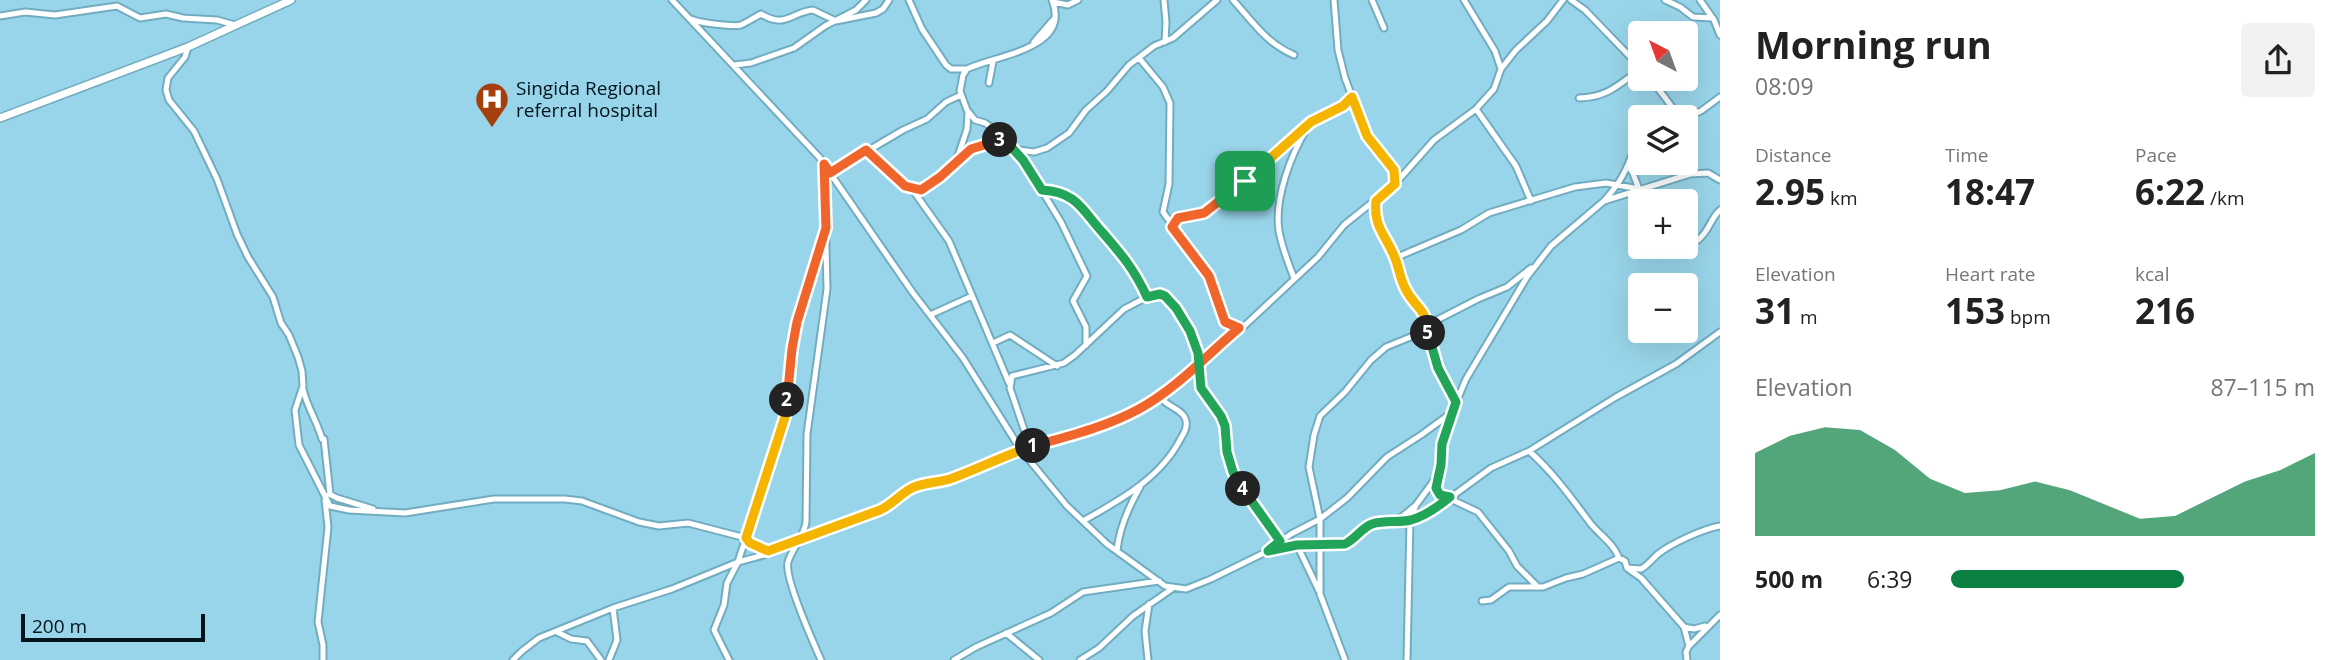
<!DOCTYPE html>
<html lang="en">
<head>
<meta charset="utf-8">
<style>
  :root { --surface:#fff; --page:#f2f2f2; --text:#222; --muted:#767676; --accent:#0b8043 }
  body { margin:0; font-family:"Open Sans",sans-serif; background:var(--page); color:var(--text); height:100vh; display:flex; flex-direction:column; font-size:26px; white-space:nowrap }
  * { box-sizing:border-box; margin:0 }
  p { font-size:23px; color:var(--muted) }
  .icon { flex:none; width:38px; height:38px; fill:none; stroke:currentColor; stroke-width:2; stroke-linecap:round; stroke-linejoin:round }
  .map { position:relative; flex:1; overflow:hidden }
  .details { display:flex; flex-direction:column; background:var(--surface); width:630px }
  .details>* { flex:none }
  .needle { width:46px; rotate:319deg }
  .controls { position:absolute; left:1628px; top:21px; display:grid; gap:14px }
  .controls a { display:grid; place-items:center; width:70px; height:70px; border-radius:7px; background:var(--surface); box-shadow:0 7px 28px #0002; font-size:35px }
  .scale { position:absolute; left:21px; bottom:18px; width:184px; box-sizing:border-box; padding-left:7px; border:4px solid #00131a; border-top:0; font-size:19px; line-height:24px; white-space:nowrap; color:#00131a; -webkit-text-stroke:5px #99d5ea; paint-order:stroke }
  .pin { position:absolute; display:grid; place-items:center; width:60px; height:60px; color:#fff; margin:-30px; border-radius:14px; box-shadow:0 4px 10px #0006 }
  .km { position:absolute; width:35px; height:35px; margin:-18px; border-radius:50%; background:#222; color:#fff; font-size:19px; line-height:35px; text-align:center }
  .round { display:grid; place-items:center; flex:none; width:74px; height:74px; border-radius:7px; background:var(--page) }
  .summary { display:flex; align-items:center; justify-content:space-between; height:119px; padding:0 35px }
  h1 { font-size:38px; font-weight:700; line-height:52px }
  .metrics { display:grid; grid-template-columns:repeat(3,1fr); gap:10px; height:119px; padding:7px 35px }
  .metrics div { display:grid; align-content:center }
  .metrics b { font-size:35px; font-weight:700 }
  .metrics small { font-size:19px; font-weight:400 }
  .metrics p { font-size:19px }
  .chart { height:196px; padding:14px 35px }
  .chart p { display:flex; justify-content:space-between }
  .chart svg { width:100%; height:126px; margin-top:7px; fill:var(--accent); opacity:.7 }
  ul { padding:0 35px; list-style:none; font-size:23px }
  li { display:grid; grid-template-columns:112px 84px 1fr; align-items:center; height:52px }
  li i { height:18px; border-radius:9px; background:var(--accent) }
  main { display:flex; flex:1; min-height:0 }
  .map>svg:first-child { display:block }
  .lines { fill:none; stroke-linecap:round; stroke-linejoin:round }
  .street-casing { stroke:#71acc1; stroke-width:9 }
  .secondary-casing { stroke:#71acc1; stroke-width:10 }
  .street { stroke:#fff; stroke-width:5 }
  .secondary { stroke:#fff; stroke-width:7 }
  .split-1-casing { stroke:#fff; stroke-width:14 }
  .split-2-casing { stroke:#fff; stroke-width:14 }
  .split-3-casing { stroke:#fff; stroke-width:14 }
  .split-4-casing { stroke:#fff; stroke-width:14 }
  .split-5-casing { stroke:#fff; stroke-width:14 }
  .split-6-casing { stroke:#fff; stroke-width:14 }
  .split-1 { stroke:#f0652b; stroke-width:9 }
  .split-2 { stroke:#f5b400; stroke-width:9 }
  .split-3 { stroke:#f0652b; stroke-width:9 }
  .split-4 { stroke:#22a559; stroke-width:9 }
  .split-5 { stroke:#22a559; stroke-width:9 }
  .split-6 { stroke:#f5b400; stroke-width:9 }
  .labels { text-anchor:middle; stroke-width:5; stroke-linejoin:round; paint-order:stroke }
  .poi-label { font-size:19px; fill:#00131a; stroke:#99d5ea; text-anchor:start }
</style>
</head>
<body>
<main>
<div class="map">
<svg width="1720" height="660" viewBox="0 0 1720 660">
  <rect width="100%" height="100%" fill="#99d5ea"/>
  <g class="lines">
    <g class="street-casing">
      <path id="street" d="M 672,0 L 819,157 L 913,293 L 963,358 L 1021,450 L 1067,506 L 1107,544 L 1165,586 L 1186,589 L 1211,579 L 1268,551 L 1297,545 L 1345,544 L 1352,541 L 1370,525 L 1386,521 L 1410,520 L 1439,506 L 1491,468 L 1529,451 L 1616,397 L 1676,364 L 1720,332
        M 909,0 L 922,29 L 946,65 L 951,69 L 967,69
        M 1052,0 C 1072,49 996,55 967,69 L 963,75 L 960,91 L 967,110 L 975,120 L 985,123 L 995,130 L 1023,160 L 1061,222 L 1087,276 L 1073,301 L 1086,327 L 1086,345
        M 1164,0 L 1166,22 L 1165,42
        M 1233,0 C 1253,22 1266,43 1294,55
        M 1334,0 L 1338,50 L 1345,78 L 1367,136 L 1394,170 L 1395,184
        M 1372,0 L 1384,28
        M 1571,0 L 1585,10 L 1640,67
        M 1665,0 L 1680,7 L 1693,17 L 1713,18
        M 1700,0 L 1714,20 L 1720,35
        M 1053,2 L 1068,5 L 1078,0
        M 0,16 L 25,12 L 55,15 L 117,6 L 140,18 L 166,14 L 183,18 L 217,20 L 235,25
        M 691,19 C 698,23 734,27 741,25 C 748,22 755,17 761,14 C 786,29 791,12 813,10 L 836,21 L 876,13 L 883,9 L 889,0
        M 1034,42 L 1053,20
        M 188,47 L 185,57 L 168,78 L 166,90 L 169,100 L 194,131 L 217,179 L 237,234 L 248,257 L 273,297 L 281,323 L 289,335 L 298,357 L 302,371 L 303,386 L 295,410 L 299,445 L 330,506 L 349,510 L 405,513 L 494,499 L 565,499 L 582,501 L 639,522 L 659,526 L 688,523 L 746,538 L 750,543 L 768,551 L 880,510 C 894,504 902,492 916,486 C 926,482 937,482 948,480 C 972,473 994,458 1018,451 C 1070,435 1123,423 1167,391
        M 1139,58 L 1163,87 L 1170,103 L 1169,184 L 1163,212 L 1209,276 L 1225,322 L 1239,328
        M 734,65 L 751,63 L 794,48 L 825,26 L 856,10 L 866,0
        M 1501,69 L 1516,50 L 1547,21 L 1563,0
        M 1651,79 L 1672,107 L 1676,117
        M 989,83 L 993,61
        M 1579,98 C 1605,97 1615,88 1635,73 L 1640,73
        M 1476,109 L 1516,166 L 1531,201
        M 1685,118 L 1701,111 L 1720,97
        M 1013,149 L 1034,152 L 1047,148 L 1069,133 L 1086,110 L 1107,91 L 1129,65 L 1154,46 L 1173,38 L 1217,0
        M 866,151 L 896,179 L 905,186 L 917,190 L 925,187 L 940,177 L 971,149 L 1003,139
        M 956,162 L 967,129 L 968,112
        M 1629,163 L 1639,189
        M 830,173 L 903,130 L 927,119 L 946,102 L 961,95
        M 912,189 L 949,241 L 1009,383
        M 1042,189 C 1077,192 1082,210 1103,233 C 1121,254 1135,271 1147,297
        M 1376,201 L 1374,214 L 1377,226 L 1395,258 L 1398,271 L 1406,289 L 1424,312 L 1429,339 L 1438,368 L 1456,403
        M 1604,201 C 1612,192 1620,182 1625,171 C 1631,160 1630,154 1640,145
        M 1173,227 L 1182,215 L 1194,216 L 1204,213 L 1242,184 L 1311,122 L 1343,106 L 1352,97
        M 1698,240 C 1711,229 1709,220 1720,210
        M 1395,258 L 1461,230 L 1489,213 L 1575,187 L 1606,183 L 1639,189
        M 1294,278 C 1288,263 1282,247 1279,231 C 1274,198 1291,155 1307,128
        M 930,315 L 972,296
        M 993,343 L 1010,335 L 1057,366
        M 303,389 C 307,407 317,421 322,439 L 324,439 L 330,494
        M 1030,447 L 1010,388 L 1012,376 L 1064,363 L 1075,355 L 1124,309 L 1147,297 L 1160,294 L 1165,296 L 1183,318 L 1194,340 L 1198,353 L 1201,388 L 1221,416 L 1225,426 L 1227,452 L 1233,472 L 1248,497 L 1280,542
        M 1529,451 C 1553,472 1572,499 1591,524 C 1601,536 1613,543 1619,558 L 1625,561 L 1627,568 L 1641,578 L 1684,627 L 1689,646
        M 1438,478 L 1436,488 L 1440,494 L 1478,512 L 1509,551 L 1517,566 L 1538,587
        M 329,494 L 337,498 L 373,509
        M 1398,520 L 1415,506
        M 1083,521 C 1120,500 1161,478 1181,438 C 1185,432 1188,424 1185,418 C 1182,410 1170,407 1164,401 L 1167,391 L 1241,329 L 1318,257 L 1344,225 L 1395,184 L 1434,140 L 1476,109 L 1494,89 L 1501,69 L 1495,51 L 1464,0
        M 1297,545 L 1319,591
        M 1270,549 L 1291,534 L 1320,519 L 1347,498 L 1387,457 L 1421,435 L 1454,411
        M 1117,551 C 1119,528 1128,508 1140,487
        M 1627,568 L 1641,569 C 1648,565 1652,559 1658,554 C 1672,543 1703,529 1720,526
        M 1482,601 L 1491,600 L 1509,587 L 1543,587 L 1566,578 L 1583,574 L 1619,558
        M 1684,627 L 1694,629 L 1705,626
        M 557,632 L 571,639 L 587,641 L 601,660
        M 1006,633 L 1039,660
        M 323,660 L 323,645 L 318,622 L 328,527 L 325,500
        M 513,660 L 522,651 L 539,638 L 613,608 L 672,589 L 738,562 L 764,555 L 768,551
        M 609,660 L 617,640 L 613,608
        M 729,660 L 714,630 L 724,605 L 727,583 L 738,562 L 785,417 L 797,322 L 824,233
        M 821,660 C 813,642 784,578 788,562 C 792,548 804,537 806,522 L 807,434 L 827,289 L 824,165
        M 954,660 L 976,647 L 1051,613 L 1083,592 L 1159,581
        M 1080,660 L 1099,648 L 1133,616 L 1173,588
        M 1148,660 L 1145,631 L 1149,604
        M 1345,660 L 1320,594 L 1320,519 L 1309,467 L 1314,435 L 1320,416 L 1345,392 L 1371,360 L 1386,347 L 1413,336 L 1437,320 L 1478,299 L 1507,287 L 1531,268
        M 1407,660 L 1410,520 L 1416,505 L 1438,475 L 1442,444 L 1456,403 L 1466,379 L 1527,277 L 1551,246 L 1604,201 L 1690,174 L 1708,173 L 1720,180
        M 1687,660 L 1686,652 L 1689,646 L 1720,615"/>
    </g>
    <g class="secondary-casing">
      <path id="secondary" d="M 0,118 L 188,47 L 291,0"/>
    </g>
    <use href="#street" class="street"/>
    <use href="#secondary" class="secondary"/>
  </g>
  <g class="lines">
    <g class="split-1-casing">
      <path id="split-1" d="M 1033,446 C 1069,436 1106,427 1139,409 C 1176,389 1207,355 1239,328 L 1225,322 L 1209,276 L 1172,227 L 1178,218 L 1204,213 L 1245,181"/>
    </g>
    <g class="split-2-casing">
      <path id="split-2" d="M 787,400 L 785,417 L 746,538 L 750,543 L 768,551 L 880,510 C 893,504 900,494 912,488 C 924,482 937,483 950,479 C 978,469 1005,455 1033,446"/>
    </g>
    <g class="split-3-casing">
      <path id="split-3" d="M 787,400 L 792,349 L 797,322 L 826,228 L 824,164 L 830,173 L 866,150 L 905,186 L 921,190 L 940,177 L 971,149 L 1000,140"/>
    </g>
    <g class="split-4-casing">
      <path id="split-4" d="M 1000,140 L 1004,139 L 1023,160 L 1042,190 C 1077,192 1082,210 1103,233 C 1122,255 1134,269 1147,297 L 1160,294 L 1165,296 L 1176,308 L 1190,331 L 1198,353 L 1201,388 L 1221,416 L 1225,426 L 1227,452 L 1233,472 L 1243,489"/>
    </g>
    <g class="split-5-casing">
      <path id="split-5" d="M 1243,489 L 1280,541 L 1268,551 L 1297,545 L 1345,544 C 1356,539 1361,528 1372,524 C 1385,520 1398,523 1411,520 C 1425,516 1439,506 1450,497 L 1440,495 L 1436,488 L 1441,465 L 1442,444 L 1456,402 L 1438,368 L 1428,333"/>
    </g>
    <g class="split-6-casing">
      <path id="split-6" d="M 1245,181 L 1311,122 L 1343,106 L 1352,97 L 1367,136 L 1394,170 L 1395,184 L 1376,201 C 1373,227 1386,235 1395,258 C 1399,268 1400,279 1406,290 C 1416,309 1426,307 1428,333"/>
    </g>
    <use href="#split-1" class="split-1"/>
    <use href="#split-2" class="split-2"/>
    <use href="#split-3" class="split-3"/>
    <use href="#split-4" class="split-4"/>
    <use href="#split-5" class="split-5"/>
    <use href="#split-6" class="split-6"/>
  </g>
  <defs>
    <g id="hospital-pin" transform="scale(1.75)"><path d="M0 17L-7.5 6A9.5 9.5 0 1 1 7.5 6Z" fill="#a4400e" stroke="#99d5ea"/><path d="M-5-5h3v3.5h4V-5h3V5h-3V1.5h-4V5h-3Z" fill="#fff"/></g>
  </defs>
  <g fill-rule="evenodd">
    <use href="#hospital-pin" x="492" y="99"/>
  </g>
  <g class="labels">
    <g class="poi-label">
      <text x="516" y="95">Singida Regional<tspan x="516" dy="22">referral hospital</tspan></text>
    </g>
  </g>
</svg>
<div class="controls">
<a><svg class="needle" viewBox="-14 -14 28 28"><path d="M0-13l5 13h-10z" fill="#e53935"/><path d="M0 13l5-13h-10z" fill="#767676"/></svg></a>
<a><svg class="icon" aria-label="layers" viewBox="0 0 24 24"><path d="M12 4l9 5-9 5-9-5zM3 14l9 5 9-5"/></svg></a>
<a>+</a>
<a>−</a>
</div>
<div class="scale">200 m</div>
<div class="pin" style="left:1245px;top:181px;background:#1e9e55"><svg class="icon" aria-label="arrive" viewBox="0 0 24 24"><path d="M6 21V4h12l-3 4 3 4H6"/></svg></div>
<b class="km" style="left:1033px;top:446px">1</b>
<b class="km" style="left:787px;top:400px">2</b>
<b class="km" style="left:1000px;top:140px">3</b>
<b class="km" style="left:1243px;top:489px">4</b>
<b class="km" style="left:1428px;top:333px">5</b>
</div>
<section class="details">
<div class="summary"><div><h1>Morning run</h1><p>08:09</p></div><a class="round"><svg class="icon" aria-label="share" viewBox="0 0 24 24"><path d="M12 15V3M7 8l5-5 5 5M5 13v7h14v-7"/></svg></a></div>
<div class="metrics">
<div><p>Distance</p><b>2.95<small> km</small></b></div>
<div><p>Time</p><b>18:47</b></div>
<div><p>Pace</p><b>6:22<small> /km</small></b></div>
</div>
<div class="metrics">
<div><p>Elevation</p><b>31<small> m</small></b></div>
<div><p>Heart rate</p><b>153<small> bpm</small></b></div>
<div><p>kcal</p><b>216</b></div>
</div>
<div class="chart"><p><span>Elevation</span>87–115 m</p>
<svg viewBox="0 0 160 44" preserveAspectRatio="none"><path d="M0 44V15L10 9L20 6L30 7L40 14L50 24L60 29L70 28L80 25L90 28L100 33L110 38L120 37L130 31L140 25L150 21L160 15V44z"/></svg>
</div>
<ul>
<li><b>500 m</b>6:39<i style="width:64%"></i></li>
</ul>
</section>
</main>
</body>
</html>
